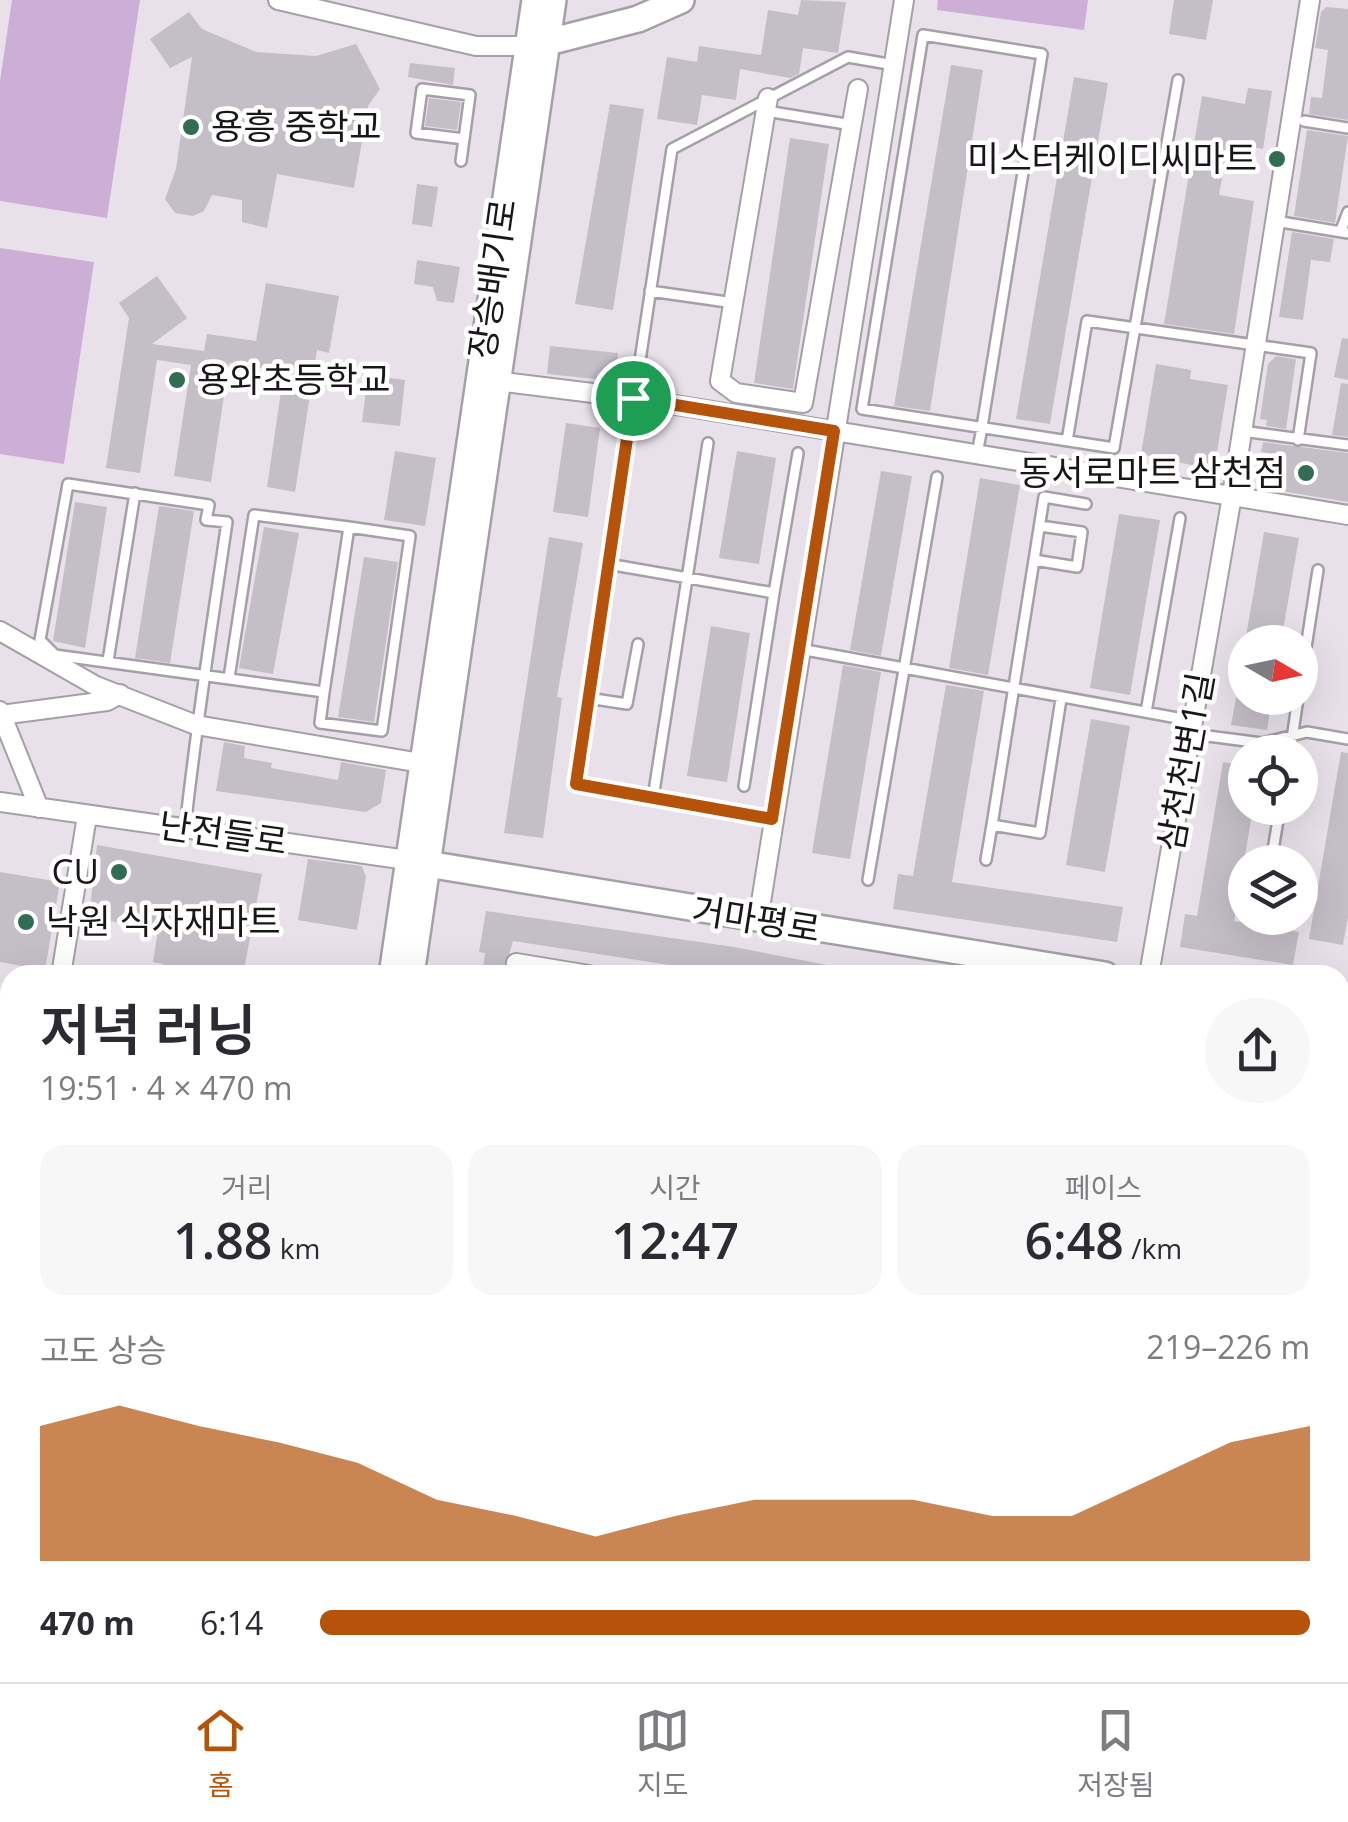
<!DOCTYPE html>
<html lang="ko">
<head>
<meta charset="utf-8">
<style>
  :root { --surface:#fff; --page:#f7f7f7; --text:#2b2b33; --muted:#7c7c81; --line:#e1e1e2; --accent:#b45309 }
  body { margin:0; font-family:"Open Sans","Noto Sans KR",sans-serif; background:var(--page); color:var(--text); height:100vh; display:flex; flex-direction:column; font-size:38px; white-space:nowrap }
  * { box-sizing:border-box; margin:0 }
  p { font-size:32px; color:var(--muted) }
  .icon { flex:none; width:55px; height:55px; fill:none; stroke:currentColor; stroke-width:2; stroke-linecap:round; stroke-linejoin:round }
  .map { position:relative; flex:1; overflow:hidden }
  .sheet { position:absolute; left:0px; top:965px; width:1350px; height:718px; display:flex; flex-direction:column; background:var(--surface); border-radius:30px 30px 0 0; box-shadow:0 10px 40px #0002 }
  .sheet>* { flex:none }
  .needle { width:65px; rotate:99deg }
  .buttons { position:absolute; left:1228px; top:625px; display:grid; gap:20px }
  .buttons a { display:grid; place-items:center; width:90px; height:90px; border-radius:50%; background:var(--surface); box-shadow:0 10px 40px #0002; font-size:50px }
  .pin { position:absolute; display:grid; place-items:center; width:85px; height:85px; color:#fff; margin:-42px; border:5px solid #fff; border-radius:50%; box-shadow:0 2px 10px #0007 }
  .round { display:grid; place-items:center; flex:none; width:105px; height:105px; border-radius:52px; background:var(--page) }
  .overview { display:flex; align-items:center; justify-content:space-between; height:170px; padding:0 40px }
  h1 { font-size:55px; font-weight:600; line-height:75px }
  .stats { display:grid; grid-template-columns:repeat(3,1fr); gap:15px; height:170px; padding:10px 40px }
  .stats div { display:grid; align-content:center; border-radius:25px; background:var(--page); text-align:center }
  .stats b { font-size:50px; font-weight:600 }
  .stats small { font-size:28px; font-weight:400 }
  .stats p { font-size:28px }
  .chart { height:280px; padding:20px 40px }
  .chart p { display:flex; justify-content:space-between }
  .chart svg { width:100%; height:180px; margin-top:10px; fill:var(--accent); opacity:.7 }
  ul { padding:0 40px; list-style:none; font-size:32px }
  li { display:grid; grid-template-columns:160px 120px 1fr; align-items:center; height:75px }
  li i { height:25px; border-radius:12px; background:var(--accent) }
  .dock { display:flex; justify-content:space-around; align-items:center; height:140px; border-top:2px solid var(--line); background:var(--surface); font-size:28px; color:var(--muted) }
  .dock a { display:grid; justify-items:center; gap:5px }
  .dock .selected { color:var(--accent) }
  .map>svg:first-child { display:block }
  .grass { fill:url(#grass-tufts) }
  .pitch { fill:#cdaed7 }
  .building { fill:#c4bec6 }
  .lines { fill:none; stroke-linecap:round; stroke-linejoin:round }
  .lane-casing { stroke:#a59fa7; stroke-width:14 }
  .street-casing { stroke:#a59fa7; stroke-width:22 }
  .secondary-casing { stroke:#a59fa7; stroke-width:30 }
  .lane { stroke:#fff; stroke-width:9 }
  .street { stroke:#fff; stroke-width:18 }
  .secondary { stroke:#fff; stroke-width:25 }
  .route-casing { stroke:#fff; stroke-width:20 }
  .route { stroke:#b45309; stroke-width:12 }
  .poi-dot { fill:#316c55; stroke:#fff; stroke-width:4 }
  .labels { text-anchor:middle; stroke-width:9; stroke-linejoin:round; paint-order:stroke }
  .poi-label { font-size:35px; fill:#181619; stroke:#fff; text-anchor:start }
  .street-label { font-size:35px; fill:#181619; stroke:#fff }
</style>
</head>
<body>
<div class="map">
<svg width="1348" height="1682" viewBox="0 0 1348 1682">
  <defs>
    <pattern id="grass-tufts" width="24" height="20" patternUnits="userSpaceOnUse" patternTransform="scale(2.5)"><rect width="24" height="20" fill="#cdaed7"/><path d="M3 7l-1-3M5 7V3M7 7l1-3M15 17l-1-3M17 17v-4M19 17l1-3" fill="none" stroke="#af95b8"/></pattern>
  </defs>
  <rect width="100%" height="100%" fill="#e8e1ea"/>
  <path class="grass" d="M 955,1673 L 1115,1673 L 1114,1682 L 953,1682 Z"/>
  <path class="pitch" d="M 12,0 L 140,0 L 107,218 L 0,201 L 0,81 Z
    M 938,0 L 1088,0 L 1084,30 L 937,10 Z
    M 0,248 L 94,262 L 64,464 L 0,454 Z"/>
  <path class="building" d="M 801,0 L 846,2 L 838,53 L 803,48 L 799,74 L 790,78 L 740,69 L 736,100 L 702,95 L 697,125 L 657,119 L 667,57 L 697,62 L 699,46 L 761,55 L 768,10 L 798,15 Z
    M 1174,0 L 1213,0 L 1206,40 L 1169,34 Z
    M 1326,7 L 1348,9 L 1348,120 L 1309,114 L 1311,97 L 1322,98 L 1328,50 L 1315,48 L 1321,12 Z
    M 189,12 L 202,29 L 256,52 L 316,56 L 356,44 L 380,89 L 368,106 L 354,188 L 277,174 L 267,228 L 242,222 L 242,200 L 212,195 L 204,211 L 193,216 L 175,213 L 165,199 L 176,169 L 192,57 L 170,68 L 150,39 Z
    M 410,63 L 455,68 L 453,85 L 408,77 Z
    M 951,65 L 983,70 L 930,411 L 894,406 Z
    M 1074,77 L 1108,83 L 1050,424 L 1016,419 Z
    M 1248,88 L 1272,91 L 1263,149 L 1228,143 L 1219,195 L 1254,201 L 1234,334 L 1164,324 L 1202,96 L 1245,104 Z
    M 429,98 L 461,102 L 457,130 L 425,126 Z
    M 610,104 L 644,109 L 613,310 L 575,304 Z
    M 1307,130 L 1348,136 L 1335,223 L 1294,216 Z
    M 790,138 L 829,144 L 793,389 L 754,383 Z
    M 417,184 L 438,187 L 432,227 L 412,224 Z
    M 1292,232 L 1334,239 L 1330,262 L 1311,260 L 1303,320 L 1279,317 Z
    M 417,260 L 460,267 L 454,303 L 437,301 L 433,287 L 414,284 Z
    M 157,276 L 187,318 L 152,344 L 204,351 L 207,334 L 256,341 L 266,283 L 339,296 L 329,353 L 317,350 L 295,492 L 267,487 L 284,371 L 229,363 L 211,482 L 174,476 L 191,365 L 157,360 L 140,473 L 106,468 L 129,318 L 119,303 Z
    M 1342,338 L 1348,339 L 1348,380 L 1334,377 Z
    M 550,346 L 618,353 L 615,381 L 547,374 Z
    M 1276,356 L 1296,359 L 1286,429 L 1266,426 L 1267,420 L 1260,419 L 1268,364 Z
    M 1156,364 L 1191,370 L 1190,379 L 1228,385 L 1214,470 L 1141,454 Z
    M 368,375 L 405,380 L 400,426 L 362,422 Z
    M 1341,383 L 1348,384 L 1348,437 L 1332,435 Z
    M 566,423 L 600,428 L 588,517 L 553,512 Z
    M 1263,442 L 1348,453 L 1348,502 L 1262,488 L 1268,453 L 1261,452 Z
    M 395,451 L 436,458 L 425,526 L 384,520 Z
    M 737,451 L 776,458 L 759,564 L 719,558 Z
    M 881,471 L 912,476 L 881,656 L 850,650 Z
    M 980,478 L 1020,485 L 988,675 L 949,668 Z
    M 75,502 L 107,507 L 85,648 L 53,641 Z
    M 159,506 L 194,511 L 170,663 L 135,658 Z
    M 1119,514 L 1160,520 L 1130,695 L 1090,688 Z
    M 264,527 L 299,533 L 273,674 L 239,668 Z
    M 1264,532 L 1299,538 L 1281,642 L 1245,642 Z
    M 549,537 L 583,543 L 557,697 L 562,698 L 543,838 L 504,833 Z
    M 364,557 L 398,562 L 374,722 L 338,717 Z
    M 711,626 L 750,633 L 727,782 L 687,776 Z
    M 843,665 L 881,672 L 850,859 L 812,853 Z
    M 946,685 L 984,691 L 952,882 L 1123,907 L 1117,942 L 893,909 L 898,874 L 913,876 Z
    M 1236,698 L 1272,698 L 1267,730 L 1231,725 Z
    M 1091,719 L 1130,726 L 1105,872 L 1066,865 Z
    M 224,742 L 245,746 L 244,758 L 272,763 L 271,768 L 338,780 L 341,762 L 386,770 L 381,803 L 366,812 L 216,791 Z
    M 1341,752 L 1348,753 L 1348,917 L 1343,945 L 1309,939 Z
    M 1223,762 L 1245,766 L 1245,808 L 1253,808 L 1234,921 L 1299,932 L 1293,965 L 1180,947 L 1185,914 L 1197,916 Z
    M 97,845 L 262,874 L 243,975 L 161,975 L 163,964 L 153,962 L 158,930 L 89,917 Z
    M 308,859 L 362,866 L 366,877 L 357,930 L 298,920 Z
    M 0,872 L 60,882 L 45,970 L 0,962 Z
    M 486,911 L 734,947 L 843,968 L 842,975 L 735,975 L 513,941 L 503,975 L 482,975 L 485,953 L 479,952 Z"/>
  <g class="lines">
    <g class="lane-casing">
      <path id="lane" d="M 766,111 L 852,125
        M 1304,121 L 1348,128
        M 461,161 L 470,95 L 422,89 L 416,133 L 464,139
        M 1275,221 L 1348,233
        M 1341,230 L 1348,212
        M 650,291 L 734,303
        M 1242,431 L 1348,445
        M 1067,441 L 1087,321 L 1311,353 L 1298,440
        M 977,455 L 982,427 L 1042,54 L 923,35 L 862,409 L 1114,448 L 1178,80
        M 1034,560 L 1077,567 L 1082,532 L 1040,526
        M 608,564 L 774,593 L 798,453
        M 800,649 L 1194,721
        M 108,661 L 135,493
        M 1300,686 L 1318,570
        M 324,692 L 320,723 L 382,731 L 410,536 L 349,527
        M 588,698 L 627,704 L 638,644
        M 1061,699 L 1040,833 L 992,825 L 1044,497 L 1086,504
        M 1146,712 L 1180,518
        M 1192,734 L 1262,743 L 1307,732 L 1348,739
        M 1290,752 L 1298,698
        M 744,786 L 774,593
        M 653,798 L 708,443
        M 772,819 L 576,784 L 672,149 L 848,57 L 894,65
        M 185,829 C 196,726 212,625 227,522 L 206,520 L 209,505 L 68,484 L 40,640 L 55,655 L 324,692 L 349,527 L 254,515 L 229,678
        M 986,860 L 992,825
        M 1271,862 L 1280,808
        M 868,880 L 937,477
        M 0,1055 L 5,1056 L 0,1085
        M 0,1164 L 10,1166
        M 0,1468 L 10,1582
        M 0,1640 L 10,1639
        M 106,1672 L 107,1682"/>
    </g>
    <g class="street-casing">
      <path id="street" d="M 278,0 L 476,46 L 527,46
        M 768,98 L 720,381 L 736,393 L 803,403 L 858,89
        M 488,380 L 633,398 L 1348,515
        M 0,631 L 96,686 L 196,725 L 421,763
        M 0,711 L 39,808
        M 1,715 L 107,701 L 120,694
        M 0,802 L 407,860
        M 758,921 L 904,0
        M 61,975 L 87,816
        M 515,975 L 516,963 L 589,975
        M 1149,975 L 1232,496 L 1310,0
        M 1340,1096 L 1348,1097
        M 1340,1188 L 1348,1190
        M 1340,1279 L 1348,1281
        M 0,1295 L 10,1283
        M 1340,1365 L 1348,1366
        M 1340,1493 L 1348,1441
        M 0,1603 L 10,1601
        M 1340,1610 L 1348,1611
        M 187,1672 L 191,1682
        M 485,1672 L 486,1682
        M 710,1672 L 760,1682
        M 504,1682 L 563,1672
        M 834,1682 L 836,1672
        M 946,1682 L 948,1672
        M 1130,1682 L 1131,1672
        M 1224,1682 L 1225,1672
        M 1313,1682 L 1314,1672"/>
    </g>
    <g class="secondary-casing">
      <path id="secondary" d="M 533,46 L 638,19 L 681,0
        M 409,861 L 1105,975
        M 392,975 L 535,0
        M 411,975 L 553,0
        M 1340,1012 L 1348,1013
        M 367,1672 L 368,1682
        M 385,1672 L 386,1682"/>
    </g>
    <use href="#lane" class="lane"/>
    <use href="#street" class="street"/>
    <use href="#secondary" class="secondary"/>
  </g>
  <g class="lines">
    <g class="route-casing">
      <path id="route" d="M 633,398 L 834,431 L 772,819 L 576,784 Z"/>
    </g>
    <use href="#route" class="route"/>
  </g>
  <g class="poi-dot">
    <circle cx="191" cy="127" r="10"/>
    <circle cx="1277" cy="159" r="10"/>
    <circle cx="177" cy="380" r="10"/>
    <circle cx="1306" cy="473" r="10"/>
    <circle cx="119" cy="872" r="10"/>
    <circle cx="26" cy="922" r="10"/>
  </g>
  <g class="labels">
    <g class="poi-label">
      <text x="211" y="139">용흥 중학교</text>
      <text x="1257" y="171" text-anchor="end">미스터케이디씨마트</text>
      <text x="197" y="392">용와초등학교</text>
      <text x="1286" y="485" text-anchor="end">동서로마트 삼천점</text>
      <text x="99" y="884" text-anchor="end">CU</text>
      <text x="46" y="934">낙원 식자재마트</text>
    </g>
    <g class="street-label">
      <text transform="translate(493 279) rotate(-82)" y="12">장승배기로</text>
      <text transform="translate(1186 762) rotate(-80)" y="12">삼천천변1길</text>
      <text transform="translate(223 834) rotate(8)" y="12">난전들로</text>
      <text transform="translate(756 920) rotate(9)" y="12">거마평로</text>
    </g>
  </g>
</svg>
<div class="buttons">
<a><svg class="needle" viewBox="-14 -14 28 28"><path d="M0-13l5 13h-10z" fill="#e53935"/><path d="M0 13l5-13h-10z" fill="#7c7c81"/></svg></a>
<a><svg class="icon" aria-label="locate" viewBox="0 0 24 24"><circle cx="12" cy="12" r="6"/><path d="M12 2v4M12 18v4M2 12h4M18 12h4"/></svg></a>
<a><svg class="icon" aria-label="layers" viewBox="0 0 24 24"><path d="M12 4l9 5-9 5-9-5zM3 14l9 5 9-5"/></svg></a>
</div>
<div class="pin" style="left:633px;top:398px;background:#1e9e55"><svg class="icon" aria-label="arrive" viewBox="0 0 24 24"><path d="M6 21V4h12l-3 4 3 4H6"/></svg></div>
<section class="sheet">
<div class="overview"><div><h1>저녁 러닝</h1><p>19:51 · 4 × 470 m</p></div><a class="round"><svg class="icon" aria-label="share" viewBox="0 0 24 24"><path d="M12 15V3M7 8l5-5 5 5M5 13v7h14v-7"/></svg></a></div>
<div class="stats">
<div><p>거리</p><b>1.88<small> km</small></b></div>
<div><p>시간</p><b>12:47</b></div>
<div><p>페이스</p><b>6:48<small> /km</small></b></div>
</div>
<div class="chart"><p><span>고도 상승</span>219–226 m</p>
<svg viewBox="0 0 160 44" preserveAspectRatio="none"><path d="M0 44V11L10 6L20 11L30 15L40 20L50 29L60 33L70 38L80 33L90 29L100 29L110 29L120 33L130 33L140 24L150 15L160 11V44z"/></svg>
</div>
<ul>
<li><b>470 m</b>6:14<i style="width:100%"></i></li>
</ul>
</section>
</div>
<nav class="dock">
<a class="selected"><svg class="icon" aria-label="home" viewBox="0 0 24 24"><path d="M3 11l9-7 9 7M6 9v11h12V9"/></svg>홈</a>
<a><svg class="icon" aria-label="map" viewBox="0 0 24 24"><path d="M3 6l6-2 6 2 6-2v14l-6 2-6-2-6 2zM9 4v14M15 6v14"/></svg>지도</a>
<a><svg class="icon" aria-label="saved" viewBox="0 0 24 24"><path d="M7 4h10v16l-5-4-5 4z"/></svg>저장됨</a>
</nav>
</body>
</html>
